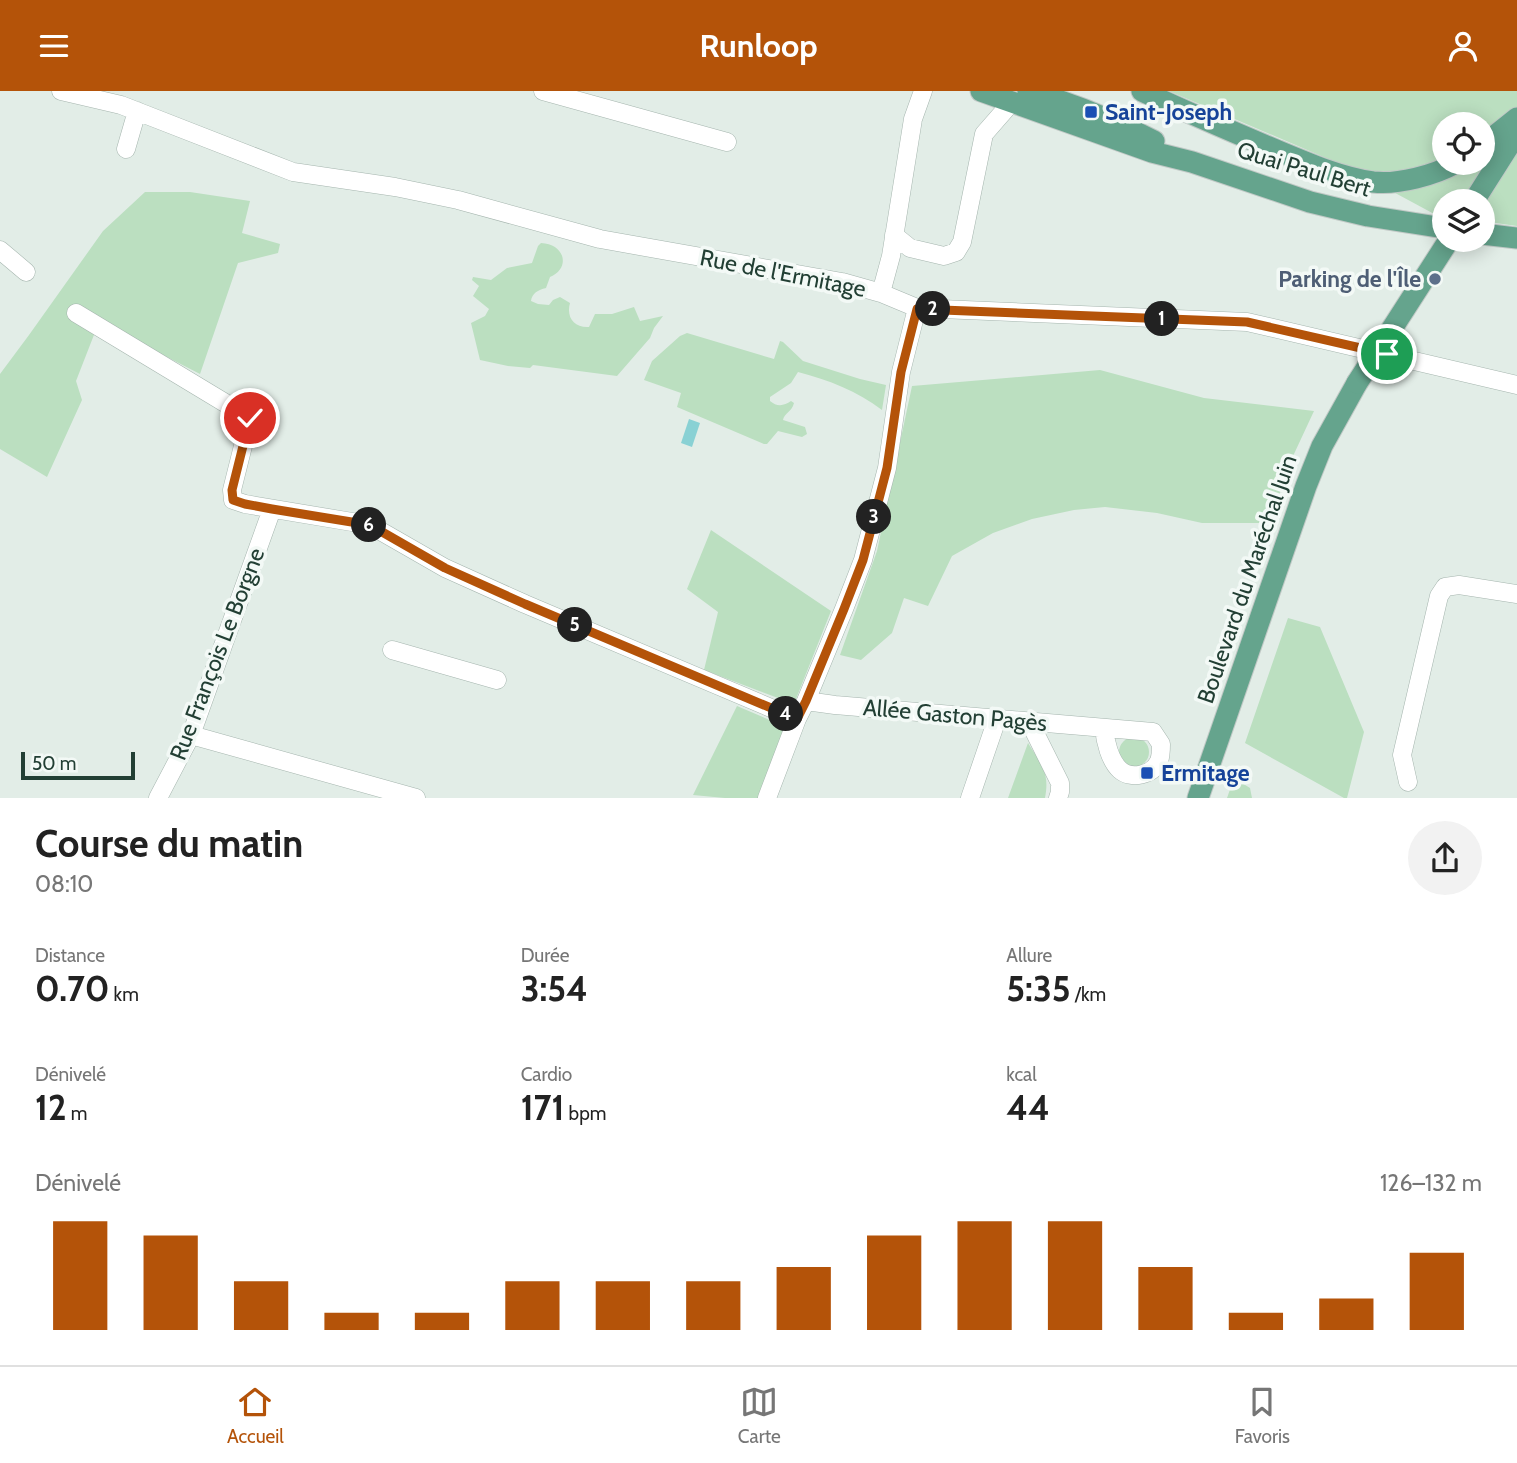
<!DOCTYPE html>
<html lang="fr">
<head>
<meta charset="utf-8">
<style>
  :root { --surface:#fff; --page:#f2f2f2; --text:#222; --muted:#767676; --line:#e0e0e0; --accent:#b45309 }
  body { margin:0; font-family:Cabin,sans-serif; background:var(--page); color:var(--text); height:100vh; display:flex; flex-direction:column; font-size:26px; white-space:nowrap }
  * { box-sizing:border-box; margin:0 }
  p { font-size:23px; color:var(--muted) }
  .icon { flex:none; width:38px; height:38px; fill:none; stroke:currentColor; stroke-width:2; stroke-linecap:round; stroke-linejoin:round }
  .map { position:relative; height:707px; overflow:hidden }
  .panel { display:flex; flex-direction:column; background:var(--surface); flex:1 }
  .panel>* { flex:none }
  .tools { position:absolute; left:1432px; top:21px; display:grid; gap:14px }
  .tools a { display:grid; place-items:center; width:63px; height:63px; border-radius:50%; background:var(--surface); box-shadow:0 4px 18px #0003; font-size:35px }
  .scale { position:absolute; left:21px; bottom:18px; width:114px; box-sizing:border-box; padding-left:7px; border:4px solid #223f34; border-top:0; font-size:19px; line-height:24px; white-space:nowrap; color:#223f34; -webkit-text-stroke:5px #f3f9f6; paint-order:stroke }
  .pin { position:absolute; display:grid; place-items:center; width:60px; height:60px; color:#fff; margin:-30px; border:4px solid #fff; border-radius:50%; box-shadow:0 2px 7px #0007 }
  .km { position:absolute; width:35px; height:35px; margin:-18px; border-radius:50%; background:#222; color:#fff; font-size:19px; line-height:35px; text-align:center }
  .round { display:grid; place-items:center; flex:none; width:74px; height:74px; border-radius:37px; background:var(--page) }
  .head { display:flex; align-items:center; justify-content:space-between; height:119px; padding:0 35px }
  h1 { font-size:38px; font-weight:700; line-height:52px }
  .stats { display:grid; grid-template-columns:repeat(3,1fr); gap:10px; height:119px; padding:7px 35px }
  .stats div { display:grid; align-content:center }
  .stats b { font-size:35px; font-weight:700 }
  .stats small { font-size:19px; font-weight:400 }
  .stats p { font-size:19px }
  .chart { height:196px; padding:14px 35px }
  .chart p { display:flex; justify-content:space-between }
  .chart svg { width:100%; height:126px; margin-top:7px; stroke:var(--accent); stroke-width:6 }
  header { display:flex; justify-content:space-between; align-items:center; height:91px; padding:0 35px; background:var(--accent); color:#fff; font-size:32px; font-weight:700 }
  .menu { display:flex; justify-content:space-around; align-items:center; height:98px; border-top:2px solid var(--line); background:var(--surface); font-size:19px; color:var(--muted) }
  .menu a { display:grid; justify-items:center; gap:4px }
  .menu .on { color:var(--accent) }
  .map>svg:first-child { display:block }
  .green { fill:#bbdfc0; fill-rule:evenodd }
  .water { fill:#89d1d4 }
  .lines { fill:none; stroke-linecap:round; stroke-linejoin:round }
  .minor-casing { stroke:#a5b5ae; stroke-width:19 }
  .primary-casing { stroke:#c1c9c6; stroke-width:23 }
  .minor { stroke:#fff; stroke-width:18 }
  .primary { stroke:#65a48d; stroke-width:21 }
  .primary-bridge-casing { stroke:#c1c9c6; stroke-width:23; stroke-linecap:butt }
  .primary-bridge { stroke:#65a48d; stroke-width:21 }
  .route-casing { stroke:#fff; stroke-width:14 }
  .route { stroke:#b45309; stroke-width:9 }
  .transit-dot { fill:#1a4fb4; stroke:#f3f9f6; stroke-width:2.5 }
  .service-dot { fill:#5c6f8a; stroke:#f3f9f6; stroke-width:2.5 }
  .labels { text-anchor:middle; stroke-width:7; stroke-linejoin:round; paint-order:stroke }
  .transit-label { font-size:23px; font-weight:bold; fill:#164399; stroke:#f3f9f6; text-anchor:start }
  .street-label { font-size:23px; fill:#223f34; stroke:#f3f9f6 }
  .service-label { font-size:23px; font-weight:bold; fill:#4e5e75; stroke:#f3f9f6; text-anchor:end }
</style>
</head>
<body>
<header><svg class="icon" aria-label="menu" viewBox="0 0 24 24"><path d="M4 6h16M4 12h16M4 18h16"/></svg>Runloop<svg class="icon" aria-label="person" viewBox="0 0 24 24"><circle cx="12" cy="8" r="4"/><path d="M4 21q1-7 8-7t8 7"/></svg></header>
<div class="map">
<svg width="1517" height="707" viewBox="0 0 1517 707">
  <rect width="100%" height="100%" fill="#e2ede7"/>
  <path class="green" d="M 1169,0 L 1517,0 L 1517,135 L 1482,130 L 1482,110 L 1444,110 L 1444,125 L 1436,124 L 1347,76 ZM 1444,33 L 1482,33 L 1482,72 L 1444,72 Z
    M 145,101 L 190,101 L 250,110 L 242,142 L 280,153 L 278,162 L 238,172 L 200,283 L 99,231 L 76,290 L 82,309 L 47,386 L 0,358 L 0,283 L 29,244 L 103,140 Z
    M 541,152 C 565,153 571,177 550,186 L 546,197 C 538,199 532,202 531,210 L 538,213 L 549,214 L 553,209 L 560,206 L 570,212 C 566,226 574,237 589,236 L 595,223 L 612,223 L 634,216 L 640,230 L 663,225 L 654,237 L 650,247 L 617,285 L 533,274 L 530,277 L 508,275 L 480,269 L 471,232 L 485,225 L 489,218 L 473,205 L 479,195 L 472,189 L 473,186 L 491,189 L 507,177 L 532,172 L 538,155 Z
    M 687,242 L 774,268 L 780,250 L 783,251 L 803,270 L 860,288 L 886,294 L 882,319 C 857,300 829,289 798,281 L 791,292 L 770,306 L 770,310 C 777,316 784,315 791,310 L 794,312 C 792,321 784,322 783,329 L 805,336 L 807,343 L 802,346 L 778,340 L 767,353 L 764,353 L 677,316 L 681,302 L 644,289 L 652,270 L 680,245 Z
    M 1100,279 L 1204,307 L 1314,320 L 1287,378 L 1271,432 L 1202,432 L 1157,422 L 1105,416 L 1074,419 L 1032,428 L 993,442 L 952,465 L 928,515 L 904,507 L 892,542 L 861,569 L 840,564 L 877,460 L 912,295 Z
    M 711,439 L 831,520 L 794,613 L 704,579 L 718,521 L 687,498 Z
    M 1288,527 L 1320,536 L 1364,641 L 1347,707 L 1344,707 L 1245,652 Z
    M 737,615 L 786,636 L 759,707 L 725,707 L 693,704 Z
    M1119 661a15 15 0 1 1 30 0a15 15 0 1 1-30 0Z
    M 1028,652 C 1041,673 1050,681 1045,707 L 1008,707 Z
    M 1234,687 L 1250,697 L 1252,707 L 1227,707 Z"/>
  <path class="water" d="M 689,328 L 700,332 L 692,356 L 681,352 Z"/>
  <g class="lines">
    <g class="minor-casing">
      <path id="minor" d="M 61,0 L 121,14 L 293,81 L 395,96 L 458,109 L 600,148 L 842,191 L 881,202 L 917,217 L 1247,231 L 1517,294
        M 543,0 L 727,51
        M 126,58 L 137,20
        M 894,144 L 910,157 L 944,165 L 956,161 L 962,151 L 984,43 L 1012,11
        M 0,159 L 26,181
        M 881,202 L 891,165 L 913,28 L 923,0
        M 76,222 L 250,327 L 232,399 L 233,409 L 245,413 L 370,434 L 445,477 L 525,513 L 797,628
        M 392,559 L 497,589
        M 806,610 L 835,614 L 1153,641 L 1161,653 C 1161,659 1161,665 1159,670 C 1153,684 1131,689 1120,679 C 1110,670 1105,650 1104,637
        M 1029,630 L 1060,692 L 1060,701 L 1058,707
        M 191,644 L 416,707
        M 1408,691 L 1402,664 L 1439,505 L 1445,496 L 1459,494 L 1517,503
        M 158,707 L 191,644 L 272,418
        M 767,707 L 797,628 L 806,610 L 844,518 L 863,469 L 887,377 L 901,281 L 917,217
        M 970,707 L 997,628"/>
    </g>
    <g class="primary-casing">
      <path id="primary" d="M 981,0 L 1152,61 L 1192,71 L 1310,111 L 1368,125 L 1444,137
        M 1028,0 C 1072,12 1113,29 1154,50
        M 1142,0 C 1186,21 1231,40 1276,59 C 1307,72 1340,86 1373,91 C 1398,94 1435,84 1456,72
        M 1482,55 L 1517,27
        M 1474,110 L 1517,42
        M 1482,143 L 1517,147
        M 1198,707 L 1306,395 L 1322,355 L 1357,292"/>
    </g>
    <use href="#minor" class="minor"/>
    <use href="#primary" class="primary"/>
    <g class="primary-bridge-casing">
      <path id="primary-bridge" d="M 1357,292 L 1449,149"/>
    </g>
    <use href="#primary-bridge" class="primary-bridge"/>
  </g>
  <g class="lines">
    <g class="route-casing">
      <path id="route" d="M 250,327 L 232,399 L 233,409 L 245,413 L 272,418 L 370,434 L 445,477 L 525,513 L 797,628 L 806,610 L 844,518 L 863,469 L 887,377 L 901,281 L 917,218 L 1247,231 L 1387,263"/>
    </g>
    <use href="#route" class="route"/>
  </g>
  <g class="transit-dot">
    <rect x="1084" y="14" width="14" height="14" rx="3.5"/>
    <rect x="1140" y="675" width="14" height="14" rx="3.5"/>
  </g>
  <circle class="service-dot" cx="1435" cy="188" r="7"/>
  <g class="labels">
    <g class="transit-label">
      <text x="1105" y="29">Saint-Joseph</text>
      <text x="1161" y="690">Ermitage</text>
    </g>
    <g class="street-label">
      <text transform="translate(1304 78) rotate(17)" y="8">Quai Paul Bert</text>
      <text transform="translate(783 182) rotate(11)" y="8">Rue de l'Ermitage</text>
      <text transform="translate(1247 488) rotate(-71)" y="8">Boulevard du Maréchal Juin</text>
      <text transform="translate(217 563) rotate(-69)" y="8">Rue François Le Borgne</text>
      <text transform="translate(955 624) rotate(5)" y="8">Allée Gaston Pagès</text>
    </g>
    <g class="service-label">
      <text x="1421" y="196">Parking de l'Île</text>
    </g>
  </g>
</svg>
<div class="tools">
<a><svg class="icon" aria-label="locate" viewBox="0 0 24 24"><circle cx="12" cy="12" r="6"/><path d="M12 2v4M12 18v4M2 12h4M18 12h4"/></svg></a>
<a><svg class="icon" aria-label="layers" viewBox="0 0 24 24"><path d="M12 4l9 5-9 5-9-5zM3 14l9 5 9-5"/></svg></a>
</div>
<div class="scale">50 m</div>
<div class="pin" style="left:1387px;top:263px;background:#1e9e55"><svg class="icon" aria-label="arrive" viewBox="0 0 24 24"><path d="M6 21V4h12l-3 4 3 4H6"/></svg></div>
<div class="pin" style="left:250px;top:327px;background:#d93025"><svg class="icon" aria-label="check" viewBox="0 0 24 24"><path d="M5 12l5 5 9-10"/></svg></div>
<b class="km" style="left:1162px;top:228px">1</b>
<b class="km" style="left:933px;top:218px">2</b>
<b class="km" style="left:874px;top:426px">3</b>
<b class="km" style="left:786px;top:623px">4</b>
<b class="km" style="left:575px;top:534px">5</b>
<b class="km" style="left:369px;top:434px">6</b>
</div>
<section class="panel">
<div class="head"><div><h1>Course du matin</h1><p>08:10</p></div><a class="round"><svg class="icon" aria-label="share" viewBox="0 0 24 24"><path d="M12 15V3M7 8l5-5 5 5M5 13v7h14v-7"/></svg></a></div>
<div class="stats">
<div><p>Distance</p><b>0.70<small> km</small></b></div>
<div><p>Durée</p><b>3:54</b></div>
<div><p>Allure</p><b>5:35<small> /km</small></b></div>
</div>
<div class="stats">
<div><p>Dénivelé</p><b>12<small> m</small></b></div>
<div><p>Cardio</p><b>171<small> bpm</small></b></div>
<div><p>kcal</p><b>44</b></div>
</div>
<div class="chart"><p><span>Dénivelé</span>126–132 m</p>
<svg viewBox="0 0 160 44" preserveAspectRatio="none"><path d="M5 44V6M15 44V11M25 44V27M35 44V38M45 44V38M55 44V27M65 44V27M75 44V27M85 44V22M95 44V11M105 44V6M115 44V6M125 44V22M135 44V38M145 44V33M155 44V17"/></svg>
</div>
</section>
<nav class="menu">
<a class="on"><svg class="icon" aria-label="home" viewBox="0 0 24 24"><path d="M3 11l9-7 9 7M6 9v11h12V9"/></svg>Accueil</a>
<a><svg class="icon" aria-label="map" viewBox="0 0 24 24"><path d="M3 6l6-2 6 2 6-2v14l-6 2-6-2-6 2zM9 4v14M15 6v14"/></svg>Carte</a>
<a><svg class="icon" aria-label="saved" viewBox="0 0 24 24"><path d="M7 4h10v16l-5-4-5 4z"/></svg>Favoris</a>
</nav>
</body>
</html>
